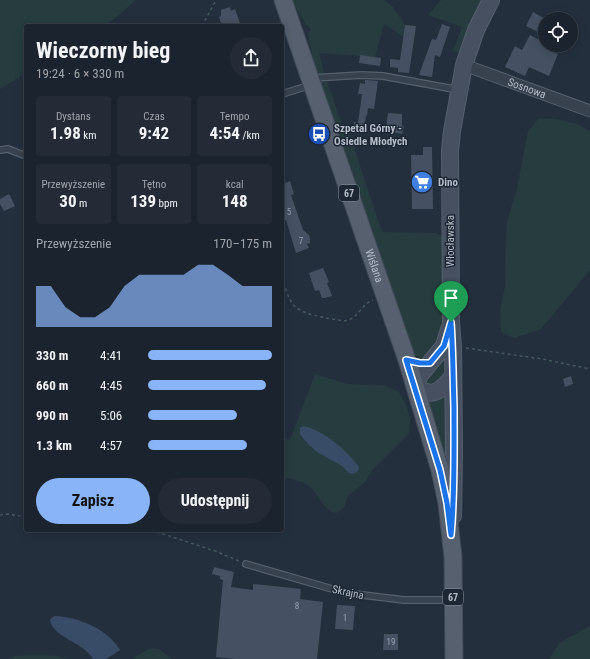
<!DOCTYPE html>
<html lang="pl">
<head>
<meta charset="utf-8">
<style>
  :root { --surface:#1b232e; --page:#242b36; --text:#f1f3f6; --muted:#a0a4aa; --line:#39404a; --accent:#8ab4f8 }
  body { margin:0; font-family:"Roboto Condensed",sans-serif; background:var(--page); color:var(--text); height:100vh; display:flex; flex-direction:column; font-size:15px; white-space:nowrap }
  * { box-sizing:border-box; margin:0 }
  p { font-size:13px; color:var(--muted) }
  .icon { flex:none; width:22px; height:22px; fill:none; stroke:currentColor; stroke-width:2; stroke-linecap:round; stroke-linejoin:round }
  .map { position:relative; flex:1; overflow:hidden }
  .details { position:absolute; left:24px; top:24px; width:260px; height:508px; display:flex; flex-direction:column; background:var(--surface); border-radius:4px; box-shadow:0 2px 10px #0003,0 0 0 1px var(--line) }
  .details>* { flex:none }
  .fabs { position:absolute; left:538px; top:12px; display:grid; gap:8px }
  .fabs a { display:grid; place-items:center; width:40px; height:40px; border-radius:50%; background:var(--surface); box-shadow:0 2px 10px #0003,0 0 0 1px var(--line); font-size:20px }
  .pin { position:absolute; display:grid; place-items:center; width:34px; height:34px; color:#fff; margin:-41px -17px; border-radius:50% 50% 50% 0; rotate:-45deg; box-shadow:0 0 4px #0007 }
  .pin .icon { rotate:45deg }
  .round { display:grid; place-items:center; flex:none; width:42px; height:42px; border-radius:21px; background:var(--page) }
  .summary { display:flex; align-items:center; justify-content:space-between; height:68px; padding:0 12px }
  h1 { font-size:22px; font-weight:700; line-height:30px }
  .stats { display:grid; grid-template-columns:repeat(3,1fr); gap:6px; height:68px; padding:4px 12px }
  .stats div { display:grid; align-content:center; border-radius:4px; background:var(--page); text-align:center }
  .stats b { font-size:17px; font-weight:700 }
  .stats small { font-size:11px; font-weight:400 }
  .stats p { font-size:11px }
  .chart { height:112px; padding:8px 12px }
  .chart p { display:flex; justify-content:space-between }
  .chart svg { width:100%; height:72px; margin-top:4px; fill:var(--accent); opacity:.7 }
  .cta { display:flex; gap:8px; margin-top:auto; padding:8px 12px }
  .cta a { flex:1; height:46px; border-radius:24px; background:var(--accent); color:#111; font-size:16px; font-weight:700; line-height:46px; text-align:center }
  .cta a+a { background:var(--page); color:var(--text) }
  ul { padding:0 12px; list-style:none; font-size:13px }
  li { display:grid; grid-template-columns:64px 48px 1fr; align-items:center; height:30px }
  li i { height:10px; border-radius:5px; background:var(--accent) }
  .map>svg:first-child { display:block }
  .green { fill:#263c3f }
  .water { fill:#394c67 }
  .building { fill:#455162 }
  .lines { fill:none; stroke-linecap:round; stroke-linejoin:round }
  .service-casing { stroke:#565f6c; stroke-width:8 }
  .minor-casing { stroke:#565f6c; stroke-width:13 }
  .secondary-casing { stroke:#565f6c; stroke-width:18 }
  .primary-casing { stroke:#414a57; stroke-width:19 }
  .path { stroke:#44595c; stroke-width:1.5; stroke-dasharray:3 3; stroke-linecap:butt }
  .service { stroke:#38414e; stroke-width:5.5 }
  .minor { stroke:#38414e; stroke-width:11 }
  .secondary { stroke:#465061; stroke-width:16 }
  .primary { stroke:#56606e; stroke-width:17 }
  .route-casing { stroke:#fff; stroke-width:8 }
  .route { stroke:#1a73e8; stroke-width:5 }
  .labels { text-anchor:middle; stroke-width:3; stroke-linejoin:round; paint-order:stroke }
  .number-label { font-size:9px; fill:#98a1af }
  .shield { fill:#1d2633; stroke:#878f9c; stroke-width:1 }
  .shield-label { font-size:10px; font-weight:bold; fill:#b4bcc9 }
  .street-label { font-size:11px; fill:#b4bcc9; stroke:#1d2633 }
  .poi-label { font-size:11px; font-weight:bold; fill:#b4bcc9; stroke:#1d2633; text-anchor:start }
</style>
</head>
<body>
<div class="map">
<svg width="590" height="659" viewBox="0 0 590 659">
  <rect width="100%" height="100%" fill="#242f3e"/>
  <path class="green" d="M 0,0 L 136,0 L 113,20 L 104,26 L 26,26 L 26,73 L 0,89 Z
    M 291,0 L 384,0 L 393,7 L 405,25 L 404,37 L 384,24 L 375,57 L 319,53 L 325,75 L 316,76 L 308,32 L 311,31 L 308,25 L 307,26 Z
    M 441,0 L 486,0 L 463,54 L 453,51 L 462,27 L 428,15 Z
    M 327,81 L 344,131 L 349,132 L 382,232 L 436,233 L 442,236 L 444,243 L 444,334 L 424,357 L 421,358 L 414,355 L 319,82 Z
    M 538,119 L 557,119 L 577,124 L 590,131 L 590,270 L 541,329 L 514,338 L 501,332 L 500,313 L 505,286 L 505,257 L 507,222 L 517,188 L 528,131 Z
    M 445,357 L 446,374 L 444,381 L 424,387 L 424,379 Z
    M 315,374 L 347,384 L 384,385 L 399,392 L 406,405 L 410,418 L 409,433 L 378,464 L 370,473 L 366,481 L 347,497 L 345,506 L 337,513 C 323,512 320,496 311,488 C 303,480 293,479 282,478 L 282,438 L 290,440 Z
    M 447,394 L 447,465 L 426,399 Z
    M 590,626 L 590,659 L 549,659 L 559,643 Z
    M 150,648 L 159,649 L 172,659 L 132,659 Z
    M 37,655 L 59,656 L 67,659 L 9,659 L 15,656 Z"/>
  <path class="water" d="M 303,426 C 324,430 347,451 359,467 L 358,471 L 353,474 L 349,473 L 342,466 L 317,452 L 308,444 L 300,434 L 300,428 Z
    M 55,616 C 78,617 108,629 120,650 L 106,659 L 93,659 C 84,642 53,638 50,620 L 51,618 Z"/>
  <path class="building" d="M 230,7 L 231,11 L 235,9 L 241,26 L 222,26 L 219,17 L 221,16 L 221,10 Z
    M 533,12 L 545,19 L 538,32 L 526,26 Z
    M 442,24 L 450,27 L 440,57 L 435,55 L 432,77 L 419,75 L 432,39 L 436,40 Z
    M 405,25 L 416,26 L 409,73 L 398,72 L 398,68 L 390,67 L 390,59 L 400,60 Z
    M 530,35 L 545,43 L 545,46 L 558,54 L 549,76 L 529,67 L 525,76 L 505,67 L 515,46 L 522,50 Z
    M 360,55 L 381,58 L 380,66 L 359,63 Z
    M 365,80 L 378,81 L 374,109 L 368,108 L 367,116 L 366,115 L 364,133 L 353,131 L 354,122 L 358,123 L 362,94 L 358,94 L 360,83 L 365,84 Z
    M 388,113 L 402,114 L 402,126 L 404,127 L 402,134 L 392,132 L 393,130 L 386,128 Z
    M 423,147 L 432,147 L 433,209 L 412,209 L 411,155 L 423,155 Z
    M 290,181 L 294,194 L 291,195 L 303,230 L 309,235 L 310,239 L 310,243 L 307,244 L 309,248 L 296,253 L 286,220 L 282,221 L 282,184 Z
    M 9,194 L 15,206 L 4,211 L 0,204 L 0,199 Z
    M 323,268 L 329,282 L 327,283 L 332,296 L 325,298 L 322,298 L 319,290 L 315,291 L 309,273 Z
    M 571,376 L 573,384 L 565,387 L 563,379 Z
    M 214,567 L 234,572 L 231,587 L 253,590 L 253,584 L 301,589 L 300,599 L 323,602 L 317,659 L 235,659 L 216,657 L 223,580 L 220,579 L 220,576 L 212,574 Z
    M 337,605 L 355,606 L 353,630 L 335,629 Z
    M 384,634 L 398,634 L 398,650 L 383,650 Z"/>
  <g class="lines">
    <g class="service-casing">
      <path id="service" d="M 313,78 L 362,75 L 383,76 L 459,90
        M 282,94 L 311,85
        M 0,150 L 8,149 L 26,156
        M 246,564 L 346,593 L 404,600 L 451,600"/>
    </g>
    <g class="minor-casing">
      <g id="minor">
        <path id="s1" d="M 464,65 L 590,111"/>
      </g>
    </g>
    <g class="secondary-casing">
      <path id="secondary" d="M 449,329 L 444,346 L 420,375 L 415,386 C 432,400 442,390 453,376
        M 453,516 L 454,455 L 453,347 L 451,322 L 450,151 L 452,131 L 464,65 L 476,30 L 491,0"/>
    </g>
    <g class="primary-casing">
      <g id="primary">
        <path id="s2" d="M 283,0 L 407,360 L 440,470 L 447,503 L 453,557 L 454,659"/>
      </g>
    </g>
    <path class="path" d="M 202,26 L 216,0
      M 282,277 C 285,285 287,296 292,303 C 300,316 330,318 344,321 C 359,319 361,304 373,300
      M 466,348 L 542,359 L 590,369
      M 0,515 L 8,514 L 26,517
      M 151,530 L 215,551 L 239,561"/>
    <use href="#service" class="service"/>
    <use href="#minor" class="minor"/>
    <use href="#secondary" class="secondary"/>
    <use href="#primary" class="primary"/>
  </g>
  <g class="lines">
    <g class="route-casing">
      <path id="route" d="M 451,322 C 453,351 453,379 454,407 C 454,450 455,493 451,535 L 447,503 L 440,470 L 406,360 L 420,363 L 430,363 L 444,346 Z"/>
    </g>
    <use href="#route" class="route"/>
  </g>
  <defs>
    <g id="bus-disc" transform="scale(1.15)"><circle r="9.5" fill="#1a4fb4" stroke="#1d2633"/><path d="M-5-6H5V4H4V6H2V4H-2V6H-4V4H-5ZM-3.5-4V0h7V-4ZM-3.5 1.2v1.5H-2V1.2ZM2 1.2v1.5H3.5V1.2Z" fill="#fff"/></g>
    <g id="supermarket-disc" transform="scale(1.15)"><circle r="9.5" fill="#3f7fe0" stroke="#1d2633"/><path d="M-6-5.5h2.5l.6 2H6L4.5 2H-2.5L-4.4-4H-6ZM-1.5 3.2a1.3 1.3 0 1 0 .1 0ZM3 3.2a1.3 1.3 0 1 0 .1 0Z" fill="#fff"/></g>
  </defs>
  <g fill-rule="evenodd">
    <use href="#bus-disc" x="319" y="134"/>
    <use href="#supermarket-disc" x="422" y="182"/>
  </g>
  <g class="labels">
    <g class="number-label">
      <text x="289" y="215">5</text>
      <text x="301" y="244">7</text>
      <text x="297" y="609">8</text>
      <text x="345" y="621">1</text>
      <text x="391" y="645">19</text>
    </g>
    <g class="shield">
      <rect x="339" y="185" width="20" height="16" rx="3"/>
      <rect x="443" y="589" width="20" height="16" rx="3"/>
    </g>
    <g class="shield-label">
      <text x="349" y="197">67</text>
      <text x="453" y="601">67</text>
    </g>
    <g class="street-label">
      <text dy="4" stroke="none"><textPath href="#s1" startOffset="67">Sosnowa</textPath></text>
      <text transform="translate(450 241) rotate(-90)" y="4">Włocławska</text>
      <text dy="4" stroke="none"><textPath href="#s2" startOffset="281">Wiślana</textPath></text>
      <text transform="translate(348 592) rotate(12)" y="4">Skrajna</text>
    </g>
    <g class="poi-label">
      <text x="334" y="132">Szpetal Górny -<tspan x="334" dy="13">Osiedle Młodych</tspan></text>
      <text x="438" y="186">Dino</text>
    </g>
  </g>
</svg>
<div class="fabs">
<a><svg class="icon" aria-label="locate" viewBox="0 0 24 24"><circle cx="12" cy="12" r="6"/><path d="M12 2v4M12 18v4M2 12h4M18 12h4"/></svg></a>
</div>
<div class="pin" style="left:451px;top:322px;background:#1e9e55"><svg class="icon" aria-label="arrive" viewBox="0 0 24 24"><path d="M6 21V4h12l-3 4 3 4H6"/></svg></div>
<section class="details">
<div class="summary"><div><h1>Wieczorny bieg</h1><p>19:24 · 6 × 330 m</p></div><a class="round"><svg class="icon" aria-label="share" viewBox="0 0 24 24"><path d="M12 15V3M7 8l5-5 5 5M5 13v7h14v-7"/></svg></a></div>
<div class="stats">
<div><p>Dystans</p><b>1.98<small> km</small></b></div>
<div><p>Czas</p><b>9:42</b></div>
<div><p>Tempo</p><b>4:54<small> /km</small></b></div>
</div>
<div class="stats">
<div><p>Przewyższenie</p><b>30<small> m</small></b></div>
<div><p>Tętno</p><b>139<small> bpm</small></b></div>
<div><p>kcal</p><b>148</b></div>
</div>
<div class="chart"><p><span>Przewyższenie</span>170–175 m</p>
<svg viewBox="0 0 160 44" preserveAspectRatio="none"><path d="M0 44V19L10 19L20 32L30 38L40 38L50 32L60 19L70 12L80 12L90 12L100 12L110 6L120 6L130 12L140 19L150 19L160 19V44z"/></svg>
</div>
<ul>
<li><b>330 m</b>4:41<i style="width:100%"></i></li>
<li><b>660 m</b>4:45<i style="width:95%"></i></li>
<li><b>990 m</b>5:06<i style="width:72%"></i></li>
<li><b>1.3 km</b>4:57<i style="width:80%"></i></li>
</ul>
<div class="cta"><a>Zapisz</a><a>Udostępnij</a></div>
</section>
</div>
</body>
</html>
